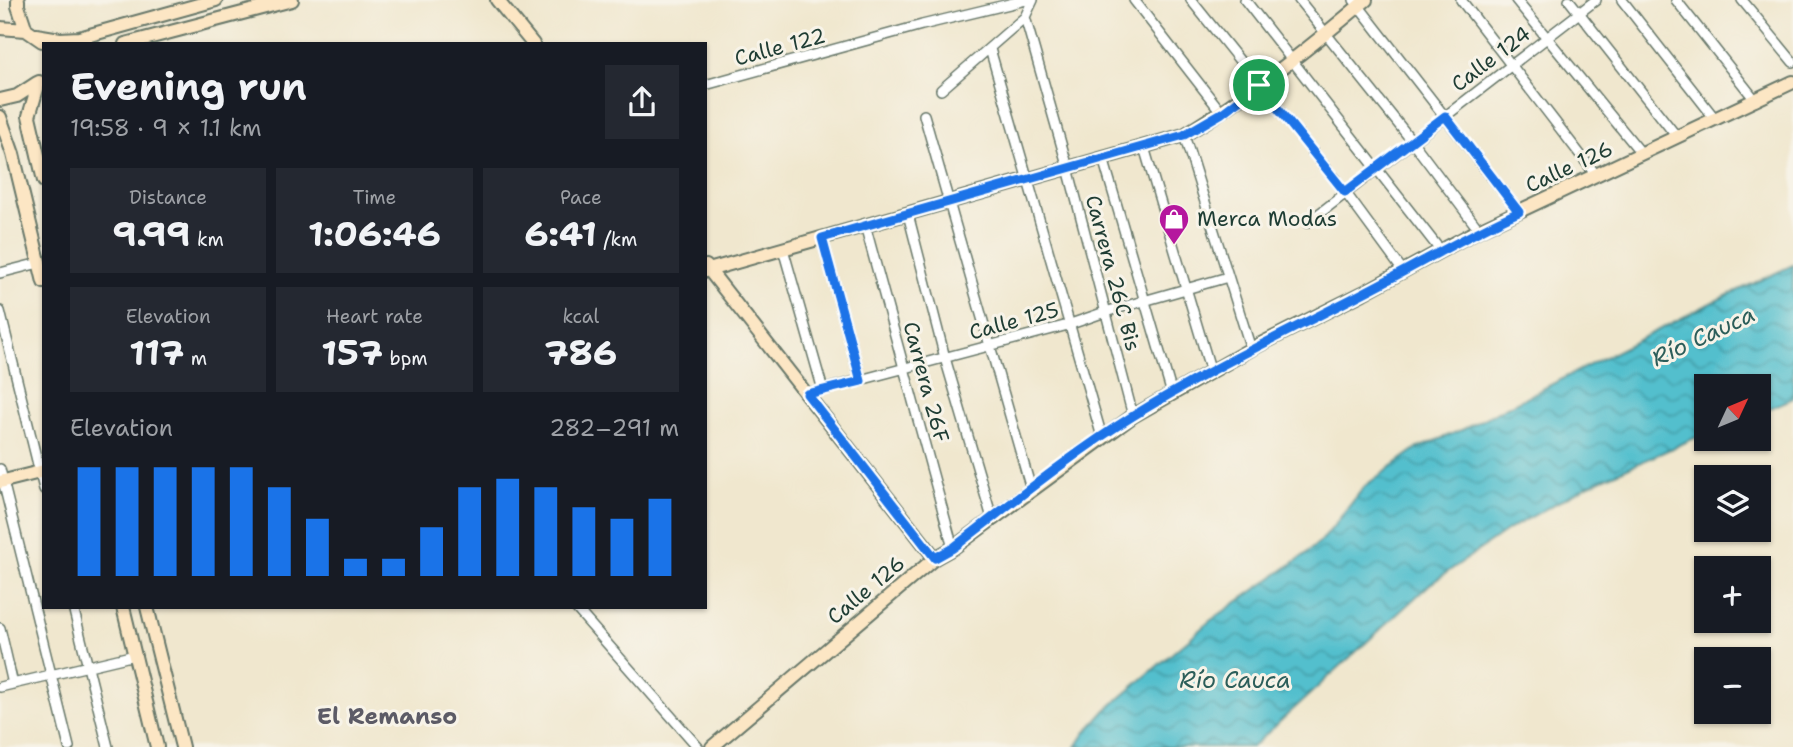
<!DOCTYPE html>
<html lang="en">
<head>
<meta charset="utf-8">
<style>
  :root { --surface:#171b24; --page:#242831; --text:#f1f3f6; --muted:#9ea1a6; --accent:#1a73e8 }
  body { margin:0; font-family:"Shantell Sans",sans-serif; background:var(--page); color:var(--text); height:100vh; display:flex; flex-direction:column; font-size:26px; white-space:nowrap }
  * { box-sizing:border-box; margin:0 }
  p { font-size:23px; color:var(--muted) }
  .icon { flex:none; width:38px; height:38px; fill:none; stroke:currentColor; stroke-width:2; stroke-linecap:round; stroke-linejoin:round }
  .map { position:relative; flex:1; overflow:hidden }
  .side { position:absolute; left:42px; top:42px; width:665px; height:567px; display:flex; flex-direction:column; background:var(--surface); border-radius:0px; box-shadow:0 2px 5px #0004 }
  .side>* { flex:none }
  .needle { width:46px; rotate:46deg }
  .controls { position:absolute; left:1694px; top:374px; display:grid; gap:14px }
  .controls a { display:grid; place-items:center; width:77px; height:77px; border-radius:0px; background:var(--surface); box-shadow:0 2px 5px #0004; font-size:35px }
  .pin { position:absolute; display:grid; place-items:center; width:60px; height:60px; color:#fff; margin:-30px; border:4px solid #fff; border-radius:50%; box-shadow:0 2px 7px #0007 }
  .round { display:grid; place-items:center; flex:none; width:74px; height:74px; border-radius:0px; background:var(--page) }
  .summary { display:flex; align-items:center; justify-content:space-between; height:119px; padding:0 28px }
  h1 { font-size:38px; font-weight:700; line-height:52px }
  .metrics { display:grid; grid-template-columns:repeat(3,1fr); gap:10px; height:119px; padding:7px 28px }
  .metrics div { display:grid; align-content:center; border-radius:0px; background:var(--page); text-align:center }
  .metrics b { font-size:35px; font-weight:700 }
  .metrics small { font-size:19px; font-weight:400 }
  .metrics p { font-size:19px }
  .chart { height:196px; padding:14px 28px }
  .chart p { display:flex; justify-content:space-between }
  .chart svg { width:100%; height:126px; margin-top:7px; stroke:var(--accent); stroke-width:6 }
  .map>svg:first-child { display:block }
  .water { fill:url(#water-waves); stroke:#397e80; stroke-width:2 }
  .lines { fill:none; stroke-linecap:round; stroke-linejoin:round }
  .street-casing { stroke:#68786a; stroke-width:12 }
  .secondary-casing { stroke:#68786a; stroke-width:16 }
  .street { stroke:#fff; stroke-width:9 }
  .secondary { stroke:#fce6c4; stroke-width:12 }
  .route-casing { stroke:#fff; stroke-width:14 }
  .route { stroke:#1a73e8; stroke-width:9 }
  .labels { text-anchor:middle; stroke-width:6; stroke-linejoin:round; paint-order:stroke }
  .street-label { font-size:21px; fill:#1f3d34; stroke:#f7f3e8 }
  .poi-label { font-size:21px; fill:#1f3d34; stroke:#f7f3e8; text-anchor:start }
  .water-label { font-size:23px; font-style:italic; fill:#2c5e5a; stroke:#f7f3e8 }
  .neighbourhood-label { font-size:23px; font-weight:bold; fill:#5c5b66; stroke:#f7f3e8 }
</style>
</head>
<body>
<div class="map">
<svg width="1793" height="747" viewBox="0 0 1793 747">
  <defs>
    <pattern id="water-waves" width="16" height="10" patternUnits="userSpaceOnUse" patternTransform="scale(1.75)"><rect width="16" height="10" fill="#53bfcd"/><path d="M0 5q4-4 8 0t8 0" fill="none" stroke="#449ca7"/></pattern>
  </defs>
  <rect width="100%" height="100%" fill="#f7f3e8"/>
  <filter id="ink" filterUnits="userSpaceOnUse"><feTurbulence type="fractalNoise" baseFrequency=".0143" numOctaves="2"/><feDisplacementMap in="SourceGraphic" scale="14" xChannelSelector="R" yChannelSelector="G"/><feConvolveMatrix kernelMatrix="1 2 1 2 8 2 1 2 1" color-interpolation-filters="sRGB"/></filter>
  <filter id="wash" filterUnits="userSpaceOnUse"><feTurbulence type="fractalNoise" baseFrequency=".00686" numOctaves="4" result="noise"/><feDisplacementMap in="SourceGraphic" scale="28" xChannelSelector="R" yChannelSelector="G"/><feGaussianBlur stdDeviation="1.57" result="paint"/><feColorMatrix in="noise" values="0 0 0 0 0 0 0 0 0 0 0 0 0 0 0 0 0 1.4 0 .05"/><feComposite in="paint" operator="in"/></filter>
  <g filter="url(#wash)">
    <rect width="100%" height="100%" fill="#f0e7ce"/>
    <path class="water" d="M 1793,265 L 1793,398 L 1759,413 L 1759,387 L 1706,387 L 1706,433 L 1587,486 L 1509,529 L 1429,585 L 1252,747 L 1076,747 L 1085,733 L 1106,710 L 1210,621 L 1306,554 L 1325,537 L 1365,486 L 1416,449 L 1464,429 L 1711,303 Z"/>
  </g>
  <g filter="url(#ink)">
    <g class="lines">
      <g class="street-casing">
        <path id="street" d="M 1134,0 L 1222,113
          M 1191,0 L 1345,192 L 1403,271
          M 1245,0 L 1440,250
          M 1299,0 L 1412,141 L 1479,230
          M 1354,0 L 1519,212
          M 1461,0 L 1596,175
          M 1516,0 L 1642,154
          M 1569,0 L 1677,137
          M 1622,0 L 1716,120
          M 1676,0 L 1756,101
          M 1742,0 L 1793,62
          M 1025,17 L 1068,168 L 1133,416
          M 990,49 L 1102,437
          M 705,85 L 922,25 L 1026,0
          M 941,90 L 1025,17 L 1033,0
          M 924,115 L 1031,489
          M 1184,135 L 1251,349
          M 1144,147 L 1211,372
          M 1103,158 L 1172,394
          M 908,214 L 945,358 L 992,518
          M 1307,223 L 1596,0
          M 865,225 L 953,548
          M 822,238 L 861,381
          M 783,249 L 823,390
          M 0,273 L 39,263
          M 0,311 L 44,489
          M 807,394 L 1068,325 L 1105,312 L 1228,277
          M 0,469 L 69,747
          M 73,607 L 108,747
          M 575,607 L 698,747
          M 0,628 L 13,684
          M 0,687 L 135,655"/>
      </g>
      <g class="secondary-casing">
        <path id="secondary" d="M 18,0 L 18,6 L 26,30
          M 497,0 L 533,44
          M 0,28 L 26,30 L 42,41
          M 36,35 L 60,39 L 79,38 L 216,0
          M 125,44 L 292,0
          M 39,82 L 29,116 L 44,181
          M 0,100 L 17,96 L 37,83
          M 0,117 L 13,154 L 44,282
          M 706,266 L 935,558
          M 705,271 L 1184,135 C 1249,96 1308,49 1366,0
          M 0,482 L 44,471
          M 123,607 L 157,747
          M 147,607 L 182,747
          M 712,747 L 935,558 L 953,548 L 1133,416 L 1251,349 L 1363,293 L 1479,230 L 1793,82"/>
      </g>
      <use href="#street" class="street"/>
      <use href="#secondary" class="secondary"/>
    </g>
  </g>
  <g class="lines" filter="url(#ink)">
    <g class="route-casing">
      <path id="route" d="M 1259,85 L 1345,192 L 1445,116 L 1519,212 C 1465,236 1416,266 1363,293 C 1286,333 1207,370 1133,416 C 1070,455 1012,503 953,548 L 935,558 L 807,394 L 861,381 L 822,238 L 1184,135 L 1222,113 Z"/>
    </g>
    <use href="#route" class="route"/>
  </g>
  <defs>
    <g id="shop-pin" transform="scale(1.575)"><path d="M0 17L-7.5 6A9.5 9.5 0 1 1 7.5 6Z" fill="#b5179e" stroke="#f7f3e8"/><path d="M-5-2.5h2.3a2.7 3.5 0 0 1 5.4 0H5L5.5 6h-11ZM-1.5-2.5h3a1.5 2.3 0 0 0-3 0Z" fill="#fff"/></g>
  </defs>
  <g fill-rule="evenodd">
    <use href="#shop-pin" x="1174" y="219"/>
  </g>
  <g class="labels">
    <g class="street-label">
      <text transform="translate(780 47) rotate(-15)" y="7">Calle 122</text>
      <text transform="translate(1491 59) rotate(-37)" y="7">Calle 124</text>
      <text transform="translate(1569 167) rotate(-25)" y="7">Calle 126</text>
      <text transform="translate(1113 273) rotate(75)" y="7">Carrera 26C Bis</text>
      <text transform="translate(1014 321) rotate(-15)" y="7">Calle 125</text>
      <text transform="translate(926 382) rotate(75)" y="7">Carrera 26F</text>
      <text transform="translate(866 590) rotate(-40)" y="7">Calle 126</text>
    </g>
    <g class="poi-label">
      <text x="1197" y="226">Merca Modas</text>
    </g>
    <g class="water-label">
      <text transform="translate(1703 336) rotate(-25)" y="8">Río Cauca</text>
      <text x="1235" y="688">Río Cauca</text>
    </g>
    <g class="neighbourhood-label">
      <text x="387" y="724">El Remanso</text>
    </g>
  </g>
</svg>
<div class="controls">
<a><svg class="needle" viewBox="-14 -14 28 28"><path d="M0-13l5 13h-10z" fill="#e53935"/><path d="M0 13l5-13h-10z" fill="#9ea1a6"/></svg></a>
<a><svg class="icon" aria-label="layers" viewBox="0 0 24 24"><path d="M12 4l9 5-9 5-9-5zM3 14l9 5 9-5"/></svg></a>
<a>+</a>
<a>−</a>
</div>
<div class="pin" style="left:1259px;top:85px;background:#1e9e55"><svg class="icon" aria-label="arrive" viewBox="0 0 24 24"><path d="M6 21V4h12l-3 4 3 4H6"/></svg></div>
<section class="side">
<div class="summary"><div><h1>Evening run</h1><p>19:58 · 9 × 1.1 km</p></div><a class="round"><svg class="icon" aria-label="share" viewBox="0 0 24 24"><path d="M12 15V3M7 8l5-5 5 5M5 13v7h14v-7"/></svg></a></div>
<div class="metrics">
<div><p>Distance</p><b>9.99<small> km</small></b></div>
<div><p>Time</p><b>1:06:46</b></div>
<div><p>Pace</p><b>6:41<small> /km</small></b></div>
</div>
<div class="metrics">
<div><p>Elevation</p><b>117<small> m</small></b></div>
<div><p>Heart rate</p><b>157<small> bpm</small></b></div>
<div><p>kcal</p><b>786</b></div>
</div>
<div class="chart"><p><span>Elevation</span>282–291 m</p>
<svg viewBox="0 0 160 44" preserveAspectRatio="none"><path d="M5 44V6M15 44V6M25 44V6M35 44V6M45 44V6M55 44V13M65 44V24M75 44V38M85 44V38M95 44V27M105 44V13M115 44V10M125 44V13M135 44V20M145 44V24M155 44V17"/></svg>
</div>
</section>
</div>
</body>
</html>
